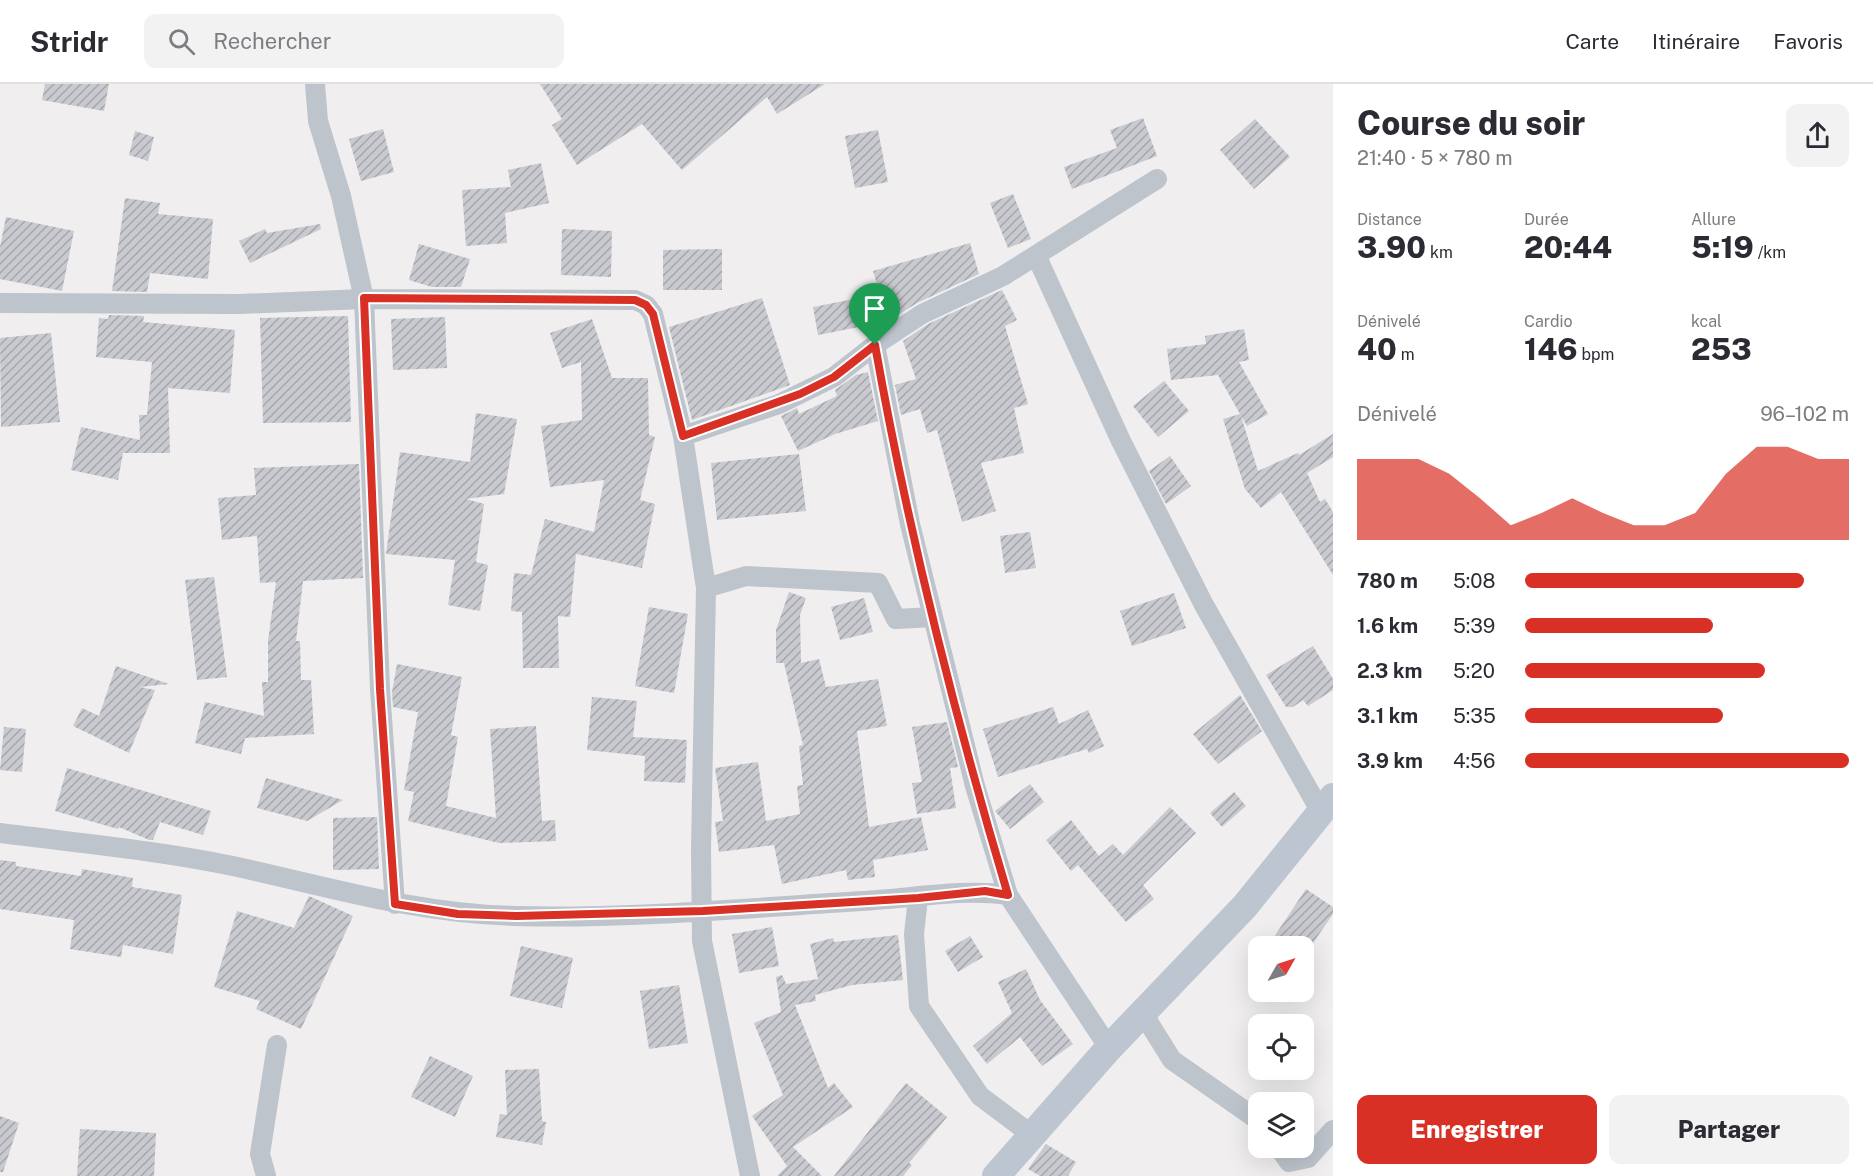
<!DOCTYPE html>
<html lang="fr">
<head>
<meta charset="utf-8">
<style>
  :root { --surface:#fff; --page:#f2f2f3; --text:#2b2b33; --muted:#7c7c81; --line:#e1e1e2; --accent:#d93025 }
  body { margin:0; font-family:"Public Sans",sans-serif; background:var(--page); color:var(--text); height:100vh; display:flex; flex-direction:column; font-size:22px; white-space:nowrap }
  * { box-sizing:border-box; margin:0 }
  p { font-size:20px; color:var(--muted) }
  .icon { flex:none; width:33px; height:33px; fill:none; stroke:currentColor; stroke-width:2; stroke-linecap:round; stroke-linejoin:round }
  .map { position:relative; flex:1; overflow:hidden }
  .side { display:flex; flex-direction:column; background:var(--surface); width:540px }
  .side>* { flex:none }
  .needle { width:39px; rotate:51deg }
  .tools { position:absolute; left:1248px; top:852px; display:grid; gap:12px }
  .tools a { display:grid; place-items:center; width:66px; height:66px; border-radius:12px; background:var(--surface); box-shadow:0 6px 24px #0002; font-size:30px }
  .pin { position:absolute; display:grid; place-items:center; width:51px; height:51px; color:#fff; margin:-62px -26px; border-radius:50% 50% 50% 0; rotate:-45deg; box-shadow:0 0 6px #0007 }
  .pin .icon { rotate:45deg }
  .round { display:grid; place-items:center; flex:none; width:63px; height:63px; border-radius:12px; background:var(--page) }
  .overview { display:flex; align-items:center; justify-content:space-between; height:102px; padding:0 24px }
  h1 { font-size:33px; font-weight:800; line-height:45px }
  .stats { display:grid; grid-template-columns:repeat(3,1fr); gap:9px; height:102px; padding:6px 24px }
  .stats div { display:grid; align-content:center }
  .stats b { font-size:30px; font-weight:800 }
  .stats small { font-size:16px; font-weight:400 }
  .stats p { font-size:16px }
  .chart { height:168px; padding:12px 24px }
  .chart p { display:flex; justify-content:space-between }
  .chart svg { width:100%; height:108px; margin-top:6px; fill:var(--accent); opacity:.7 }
  .primary-button { display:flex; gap:12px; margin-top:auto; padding:12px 24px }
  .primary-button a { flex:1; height:69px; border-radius:12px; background:var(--accent); color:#fff; font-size:24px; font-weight:800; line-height:69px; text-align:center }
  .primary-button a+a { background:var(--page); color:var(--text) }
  ul { padding:0 24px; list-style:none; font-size:20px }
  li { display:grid; grid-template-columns:96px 72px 1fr; align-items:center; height:45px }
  li i { height:15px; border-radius:8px; background:var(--accent) }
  header { display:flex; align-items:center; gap:36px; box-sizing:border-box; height:84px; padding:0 30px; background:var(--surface); border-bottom:2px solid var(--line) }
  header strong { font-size:28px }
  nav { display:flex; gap:33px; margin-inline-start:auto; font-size:21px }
  .search { width:420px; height:54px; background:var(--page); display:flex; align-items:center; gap:15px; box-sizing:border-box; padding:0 21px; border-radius:12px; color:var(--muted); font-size:22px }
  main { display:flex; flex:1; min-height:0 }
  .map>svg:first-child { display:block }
  .building { fill:url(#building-hatch) }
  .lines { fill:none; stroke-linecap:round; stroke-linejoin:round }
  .minor { stroke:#bdc4cc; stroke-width:20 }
  .secondary { stroke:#bdc5d1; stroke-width:28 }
  .route-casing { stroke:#fff; stroke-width:12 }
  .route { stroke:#d93025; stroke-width:8 }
</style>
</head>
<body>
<header>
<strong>Stridr</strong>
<div class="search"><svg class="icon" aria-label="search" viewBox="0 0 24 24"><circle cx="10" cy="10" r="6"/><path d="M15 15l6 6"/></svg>Rechercher</div>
<nav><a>Carte</a><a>Itinéraire</a><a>Favoris</a></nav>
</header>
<main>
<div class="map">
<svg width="1333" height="1092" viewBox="0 0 1333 1092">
  <defs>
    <pattern id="building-hatch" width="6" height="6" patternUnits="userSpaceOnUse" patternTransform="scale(1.5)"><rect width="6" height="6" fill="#c8cad0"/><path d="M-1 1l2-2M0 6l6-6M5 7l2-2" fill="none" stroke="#a4a6ac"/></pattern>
  </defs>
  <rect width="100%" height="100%" fill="#f0eeee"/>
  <path class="building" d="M 45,0 L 109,0 L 104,27 L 42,16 Z
    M 540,0 L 825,0 L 777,30 L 767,13 L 682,86 L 642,40 L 577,81 L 552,41 L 562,35 Z
    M 1143,34 L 1157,72 L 1072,105 L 1064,83 L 1117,64 L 1110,46 Z
    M 1255,35 L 1290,73 L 1254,105 L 1220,66 Z
    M 383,45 L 394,88 L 361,97 L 349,55 Z
    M 878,46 L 888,98 L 855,104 L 845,52 Z
    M 135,47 L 154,53 L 148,77 L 129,71 Z
    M 541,79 L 549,119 L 505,129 L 507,159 L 466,162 L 462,106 L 511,103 L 508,86 Z
    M 1013,110 L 1031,155 L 1008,164 L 990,119 Z
    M 125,114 L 160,119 L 158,130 L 213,135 L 208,195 L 150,189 L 147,208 L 112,207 Z
    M 6,133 L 74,147 L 62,207 L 0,195 L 0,163 Z
    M 320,140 L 321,145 L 250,179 L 239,157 L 265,145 L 267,149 Z
    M 562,145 L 612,147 L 611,193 L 561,191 Z
    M 970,159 L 979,190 L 917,219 L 895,233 L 892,224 L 862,233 L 864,242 L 818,251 L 813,223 L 880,210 L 873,187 Z
    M 419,160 L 470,175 L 461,203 L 432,203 L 409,196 Z
    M 722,165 L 722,206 L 663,206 L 663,166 Z
    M 1002,206 L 1017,236 L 1005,242 L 1028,320 L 1014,324 L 1024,369 L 981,379 L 996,427 L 962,438 L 937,346 L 927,349 L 920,325 L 901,331 L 895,301 L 916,295 L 903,257 L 928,240 Z
    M 762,214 L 790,301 L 692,336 L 669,243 Z
    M 109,231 L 144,232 L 143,238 L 235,246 L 230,309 L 168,304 L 170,369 L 123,369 L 118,396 L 71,386 L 81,343 L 140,356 L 139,331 L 147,331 L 152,278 L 96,273 L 99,234 L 108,235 Z
    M 348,232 L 351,338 L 263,339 L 260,234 Z
    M 445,233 L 447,284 L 393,286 L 391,235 Z
    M 592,235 L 612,294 L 648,294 L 649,351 L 655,353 L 640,416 L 655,420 L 642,484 L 576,470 L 570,533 L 558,532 L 559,584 L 523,584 L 522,528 L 511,527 L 514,489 L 531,491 L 545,435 L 594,448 L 604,396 L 550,403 L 541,342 L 582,336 L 581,278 L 562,284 L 550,249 Z
    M 1244,245 L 1249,276 L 1239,278 L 1268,330 L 1247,342 L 1241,332 L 1258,387 L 1298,369 L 1299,371 L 1333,350 L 1333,373 L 1307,389 L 1320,418 L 1325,415 L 1333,428 L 1333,491 L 1281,408 L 1261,424 L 1245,405 L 1223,335 L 1240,330 L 1218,291 L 1171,296 L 1167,265 L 1206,260 L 1205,252 Z
    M 51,249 L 60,338 L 1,343 L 0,254 Z
    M 868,288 L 878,337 L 835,350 L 798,367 L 781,332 L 797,324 L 799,330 L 837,312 L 835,306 L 856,291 Z
    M 1164,297 L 1189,327 L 1158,353 L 1133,322 Z
    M 476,329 L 517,335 L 504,410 L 466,415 L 484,420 L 476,478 L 488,481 L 480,527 L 448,521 L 455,476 L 386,470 L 400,368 L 470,378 Z
    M 799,370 L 806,427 L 717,436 L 711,379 Z
    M 1170,372 L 1191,402 L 1166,420 L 1149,387 Z
    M 359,380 L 363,494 L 303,497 L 296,557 L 300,557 L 301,596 L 311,596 L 314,650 L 245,654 L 241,670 L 195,659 L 205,618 L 264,632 L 262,598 L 268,598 L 268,557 L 276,498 L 260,499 L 257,452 L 222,456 L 218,414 L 256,411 L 254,384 Z
    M 1030,448 L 1036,484 L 1005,489 L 1000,452 Z
    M 214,493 L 227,593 L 197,596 L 185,496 Z
    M 789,508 L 806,514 L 800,531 L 801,579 L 819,575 L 826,603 L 878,595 L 887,642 L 857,647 L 869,743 L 921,733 L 928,766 L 873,776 L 875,793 L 848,796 L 846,786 L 782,800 L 774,761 L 719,768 L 715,738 L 723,737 L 715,684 L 758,678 L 766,737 L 800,730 L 797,702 L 803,701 L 799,662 L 803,661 L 784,579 L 776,579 L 776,546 Z
    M 1174,509 L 1186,544 L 1132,562 L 1120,527 Z
    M 864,514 L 873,548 L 840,556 L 831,523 Z
    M 649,523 L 688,530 L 674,609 L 635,602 Z
    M 1313,562 L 1333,595 L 1333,606 L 1308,622 L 1303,616 L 1293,623 L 1286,623 L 1266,591 Z
    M 397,580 L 462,593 L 451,651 L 458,653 L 446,722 L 496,734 L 490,645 L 536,642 L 542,737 L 555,736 L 556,757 L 499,759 L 408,737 L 414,708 L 404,706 L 418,628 L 393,623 L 392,608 Z
    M 116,582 L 169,600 L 140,603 L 155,606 L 129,669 L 73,642 L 82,624 L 99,632 Z
    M 1240,611 L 1262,647 L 1218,680 L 1193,650 Z
    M 592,613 L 637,617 L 633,653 L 687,656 L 685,699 L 644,697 L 645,672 L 587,666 Z
    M 1053,623 L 1059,640 L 1088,626 L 1104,662 L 1089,669 L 1087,665 L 998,693 L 983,645 Z
    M 947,638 L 958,683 L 950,684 L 956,724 L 917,730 L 912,699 L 922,698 L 912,643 Z
    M 4,643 L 26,645 L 22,688 L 0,686 Z
    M 67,684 L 211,727 L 203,751 L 160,738 L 153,756 L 149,756 L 119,743 L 118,745 L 55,727 Z
    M 266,694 L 343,716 L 307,737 L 257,724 Z
    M 1030,700 L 1044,718 L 1010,745 L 995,727 Z
    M 1234,708 L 1246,722 L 1222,743 L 1210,729 Z
    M 1170,723 L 1196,749 L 1143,801 L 1154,815 L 1126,838 L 1078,781 L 1071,787 L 1046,756 L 1071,736 L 1099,772 L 1113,760 L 1123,771 Z
    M 377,733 L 379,785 L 333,786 L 333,734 Z
    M 0,776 L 16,778 L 16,782 L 81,792 L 82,785 L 133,794 L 132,803 L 182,811 L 173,870 L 123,861 L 121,873 L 70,865 L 74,836 L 0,825 Z
    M 1306,805 L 1333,823 L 1333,830 L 1311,862 L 1268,862 Z
    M 309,812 L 353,832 L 301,945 L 256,925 L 260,917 L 214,903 L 237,827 L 294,844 Z
    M 772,843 L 779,882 L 739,889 L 732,850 Z
    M 898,851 L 903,896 L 852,901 L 815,911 L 816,917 L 795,921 L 828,1004 L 834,999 L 853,1023 L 793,1063 L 822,1092 L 777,1092 L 787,1082 L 752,1032 L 783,1011 L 754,939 L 781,928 L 776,893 L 782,891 L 786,900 L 818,895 L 810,860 L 833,854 L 834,858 Z
    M 970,852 L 983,873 L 958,888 L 945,867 Z
    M 521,862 L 573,874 L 562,924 L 510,912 Z
    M 1026,885 L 1040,916 L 1073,960 L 1042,982 L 1020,953 L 987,980 L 973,962 L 1012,929 L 998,898 Z
    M 679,901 L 688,959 L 649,965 L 640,907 Z
    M 430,972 L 473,992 L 455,1033 L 411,1013 Z
    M 539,985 L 542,1037 L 546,1038 L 542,1061 L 496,1053 L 500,1030 L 507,1031 L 505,986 Z
    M 906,999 L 947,1033 L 909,1079 L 912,1081 L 903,1092 L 834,1092 Z
    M 0,1032 L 19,1039 L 3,1088 L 0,1088 Z
    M 80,1045 L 156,1049 L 154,1092 L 77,1092 Z
    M 1046,1060 L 1076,1078 L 1068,1092 L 1040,1092 L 1028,1085 Z"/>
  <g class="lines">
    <path class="minor" d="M 315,0 L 318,37 L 341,112 L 364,215 L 380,605 L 395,820
      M 1036,171 L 1121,357 L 1204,521 L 1321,728
      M 0,219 L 239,220 L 364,215 L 635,216 L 646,221 L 653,230 L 683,352 L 706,504 L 701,765 L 702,857 L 750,1092
      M 875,261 L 910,440 L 975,702 L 1008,811 L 1109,964
      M 683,352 L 779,320 L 834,293 L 875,261 L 922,230 L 1003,192 L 1157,95
      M 706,504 L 746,492 L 878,499 L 896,535 L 933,533
      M 0,749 C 77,759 156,766 233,782 C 330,803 413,829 514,832 C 629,835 746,824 861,817 C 908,815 962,804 1008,811
      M 918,814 L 914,850 L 919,922 L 980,1012 L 1032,1051
      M 1142,928 L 1172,976 L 1258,1036
      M 1279,1064 L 1289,1078 L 1308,1074 L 1333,1046
      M 266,1092 L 260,1070 L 277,961"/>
    <path class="secondary" d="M 996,1092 L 1109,964 L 1245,822 L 1333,713"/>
  </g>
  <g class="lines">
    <g class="route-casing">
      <path id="route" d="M 364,214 L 635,216 L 646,221 L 653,230 L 683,352 L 800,310 L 834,293 L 875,261 C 908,447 954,630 1008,811 L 985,807 L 918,814 L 703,827 L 517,832 L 458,830 L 395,820 L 380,605 Z"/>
    </g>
    <use href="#route" class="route"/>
  </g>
</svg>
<div class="tools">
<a><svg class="needle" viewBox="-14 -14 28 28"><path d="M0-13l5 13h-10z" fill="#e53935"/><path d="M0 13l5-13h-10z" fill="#7c7c81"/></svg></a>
<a><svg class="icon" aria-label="locate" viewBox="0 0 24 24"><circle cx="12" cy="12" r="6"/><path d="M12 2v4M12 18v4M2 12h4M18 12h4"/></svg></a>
<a><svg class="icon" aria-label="layers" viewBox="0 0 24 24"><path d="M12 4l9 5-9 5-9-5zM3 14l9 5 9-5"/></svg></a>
</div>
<div class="pin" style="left:875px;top:261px;background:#1e9e55"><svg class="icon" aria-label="arrive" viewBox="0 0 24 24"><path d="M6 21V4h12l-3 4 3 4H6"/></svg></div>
</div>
<section class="side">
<div class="overview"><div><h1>Course du soir</h1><p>21:40 · 5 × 780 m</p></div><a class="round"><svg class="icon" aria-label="share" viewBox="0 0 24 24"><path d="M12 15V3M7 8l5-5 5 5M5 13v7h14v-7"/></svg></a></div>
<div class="stats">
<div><p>Distance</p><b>3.90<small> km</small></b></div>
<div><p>Durée</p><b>20:44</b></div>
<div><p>Allure</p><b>5:19<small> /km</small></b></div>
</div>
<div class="stats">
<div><p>Dénivelé</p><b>40<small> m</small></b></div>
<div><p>Cardio</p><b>146<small> bpm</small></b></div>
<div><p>kcal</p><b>253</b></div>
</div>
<div class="chart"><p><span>Dénivelé</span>96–102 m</p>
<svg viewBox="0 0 160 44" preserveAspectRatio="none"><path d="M0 44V11L10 11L20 11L30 17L40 27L50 38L60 33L70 27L80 33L90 38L100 38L110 33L120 17L130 6L140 6L150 11L160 11V44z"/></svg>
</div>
<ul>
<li><b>780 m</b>5:08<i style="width:86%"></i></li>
<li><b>1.6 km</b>5:39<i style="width:58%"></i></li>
<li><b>2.3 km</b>5:20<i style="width:74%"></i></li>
<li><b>3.1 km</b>5:35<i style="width:61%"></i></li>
<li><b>3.9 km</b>4:56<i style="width:100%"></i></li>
</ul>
<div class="primary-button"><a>Enregistrer</a><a>Partager</a></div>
</section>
</main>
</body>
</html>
